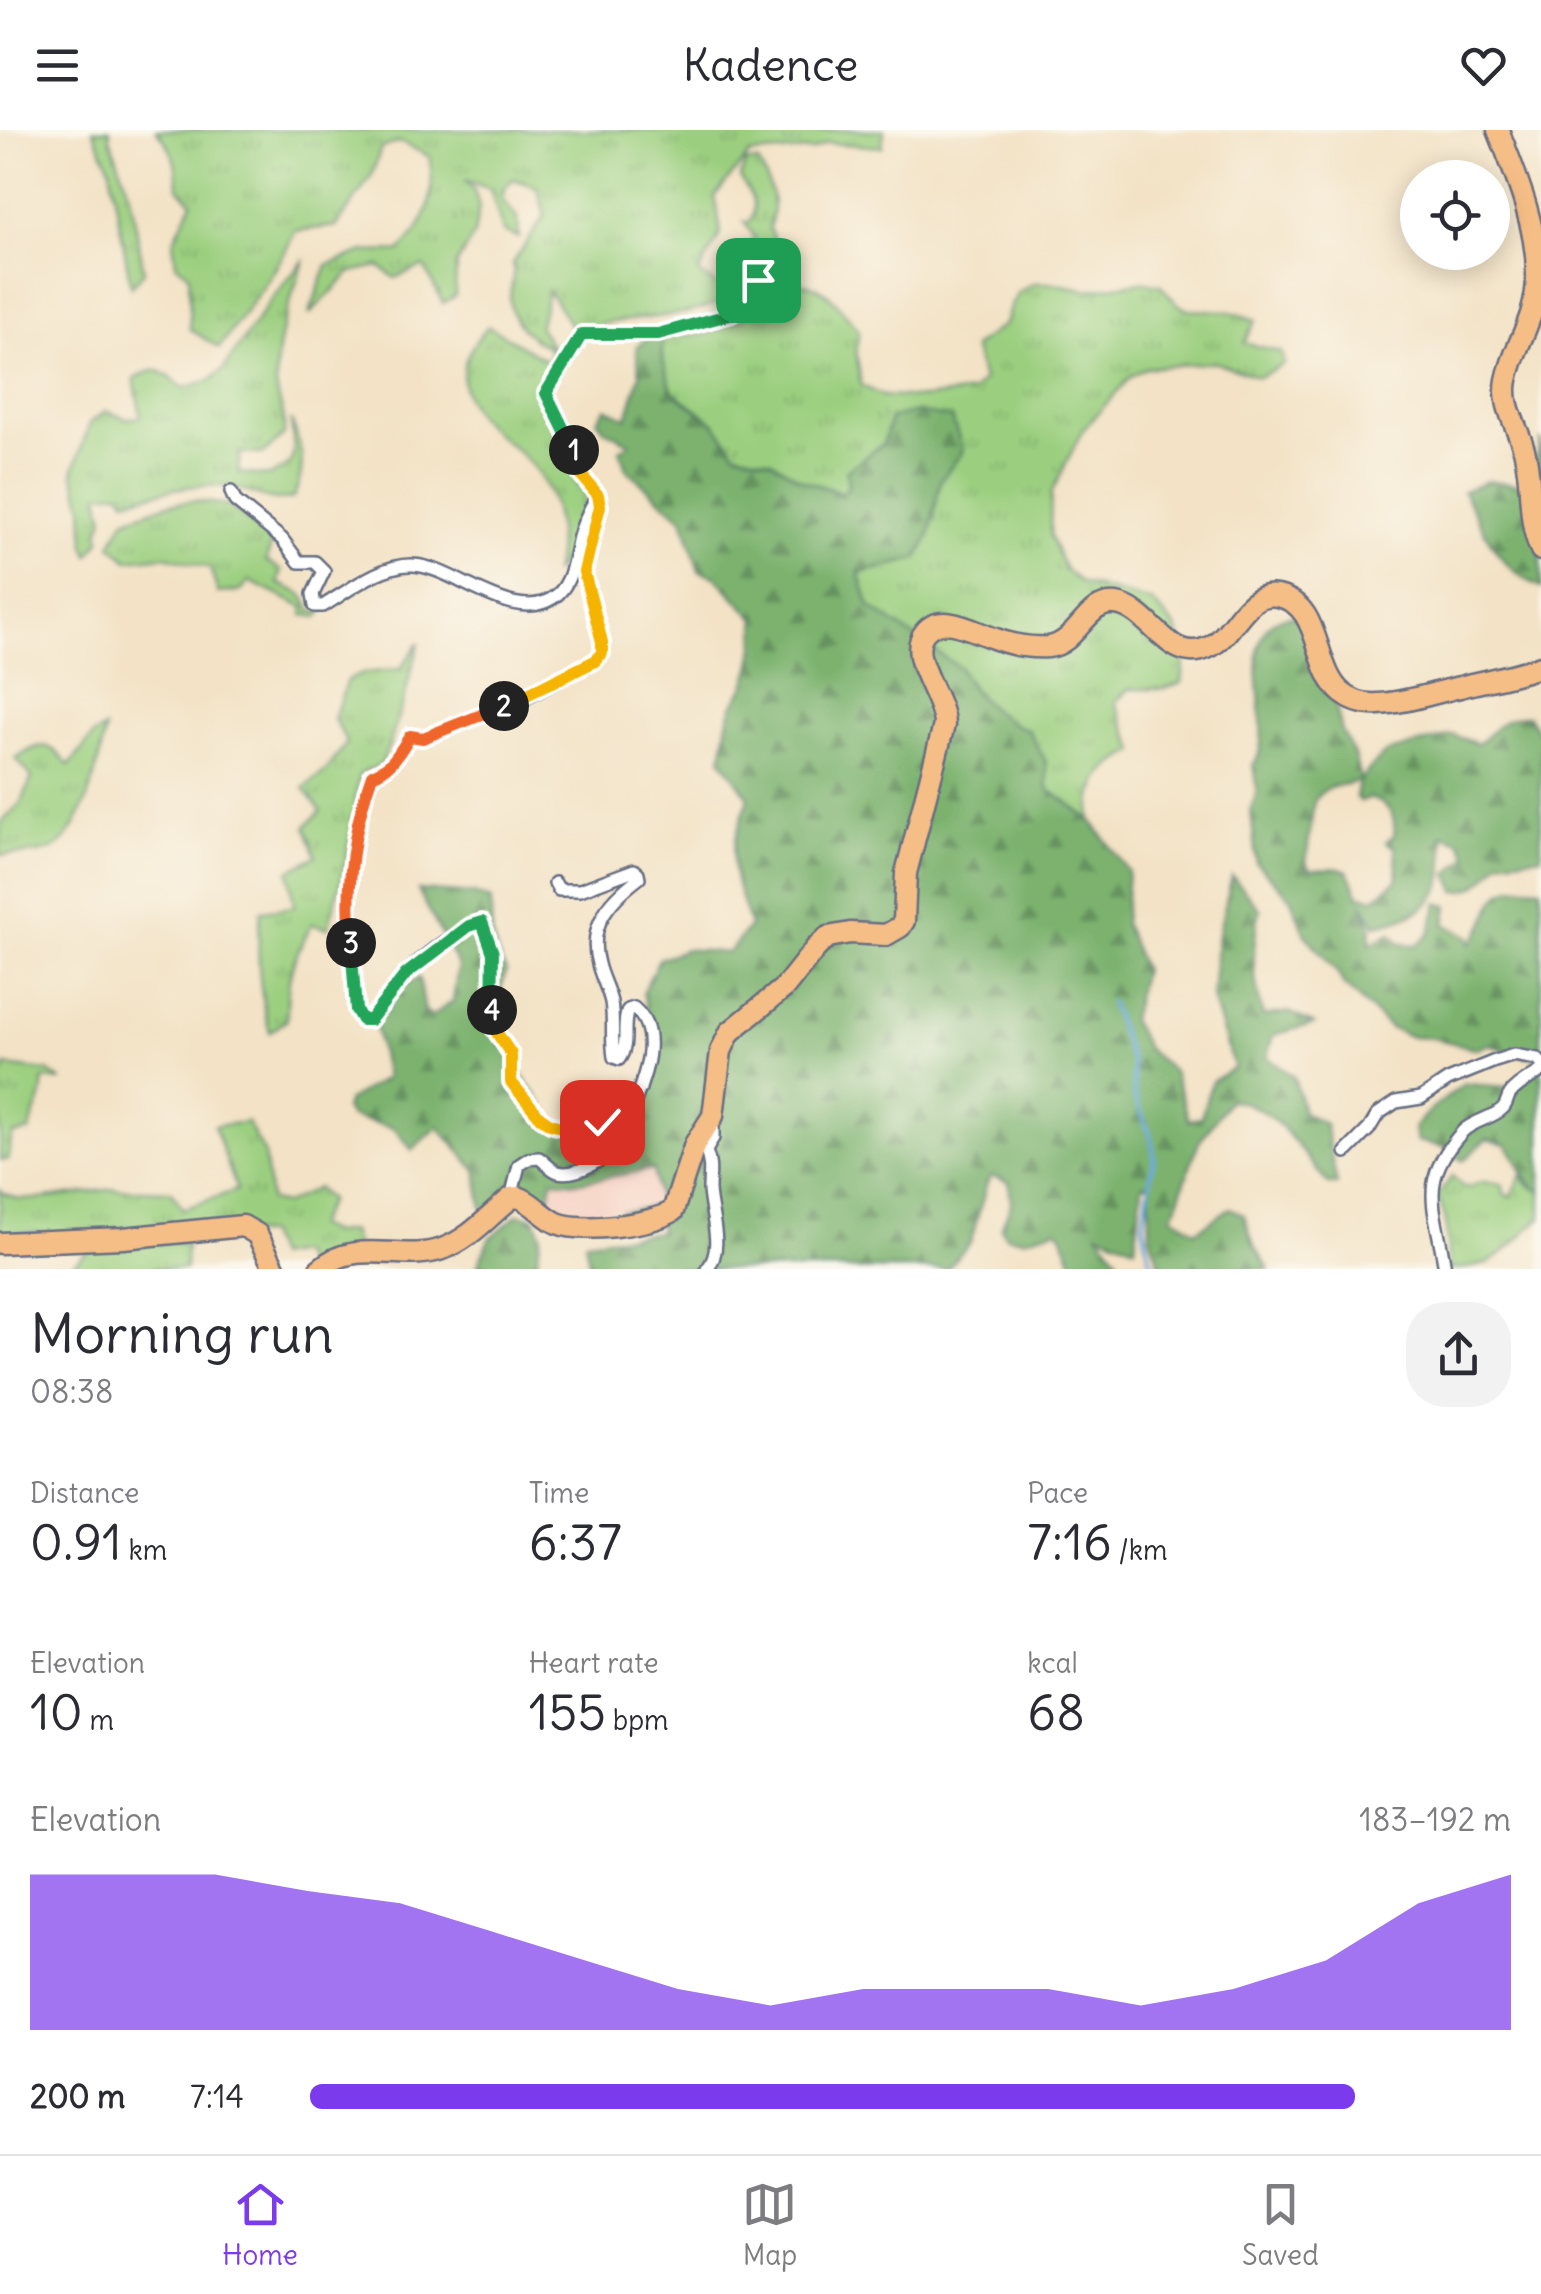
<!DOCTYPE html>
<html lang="en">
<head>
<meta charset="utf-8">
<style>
  :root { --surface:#fff; --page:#f2f2f3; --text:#2b2b33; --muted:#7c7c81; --line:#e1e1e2; --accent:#7c3aed }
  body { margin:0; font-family:Delius,sans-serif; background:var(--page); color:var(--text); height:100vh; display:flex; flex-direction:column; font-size:38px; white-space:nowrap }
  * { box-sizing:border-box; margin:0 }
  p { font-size:32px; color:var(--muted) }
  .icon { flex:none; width:55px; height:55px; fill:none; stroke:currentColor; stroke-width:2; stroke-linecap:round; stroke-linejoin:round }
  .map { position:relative; height:1139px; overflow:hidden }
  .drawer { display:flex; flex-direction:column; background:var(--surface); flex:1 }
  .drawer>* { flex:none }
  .fabs { position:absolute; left:1400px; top:30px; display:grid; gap:20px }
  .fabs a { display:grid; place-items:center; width:110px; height:110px; border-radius:50%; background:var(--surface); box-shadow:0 5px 25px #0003; font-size:50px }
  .pin { position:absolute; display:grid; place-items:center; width:85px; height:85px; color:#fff; margin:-42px; border-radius:20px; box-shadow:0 5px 15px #0006 }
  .km { position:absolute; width:50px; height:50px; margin:-25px; border-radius:50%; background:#222; color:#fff; font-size:28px; line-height:50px; text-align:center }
  .round { display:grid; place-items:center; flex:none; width:105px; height:105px; border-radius:40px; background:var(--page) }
  .head { display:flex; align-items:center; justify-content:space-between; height:170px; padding:0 30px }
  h1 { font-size:55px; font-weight:600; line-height:75px }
  .metrics { display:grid; grid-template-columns:repeat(3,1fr); gap:15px; height:170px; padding:10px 30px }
  .metrics div { display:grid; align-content:center }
  .metrics b { font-size:50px; font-weight:600 }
  .metrics small { font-size:28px; font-weight:400 }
  .metrics p { font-size:28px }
  .chart { height:280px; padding:20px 30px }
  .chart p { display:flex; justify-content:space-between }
  .chart svg { width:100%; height:180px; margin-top:10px; fill:var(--accent); opacity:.7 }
  ul { padding:0 30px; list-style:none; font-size:32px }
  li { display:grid; grid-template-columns:160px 120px 1fr; align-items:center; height:75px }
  li i { height:25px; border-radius:12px; background:var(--accent) }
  header { display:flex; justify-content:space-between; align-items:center; height:130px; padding:0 30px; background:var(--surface); font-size:45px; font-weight:600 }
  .tab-bar { display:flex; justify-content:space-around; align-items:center; height:140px; border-top:2px solid var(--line); background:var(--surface); font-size:28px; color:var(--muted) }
  .tab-bar a { display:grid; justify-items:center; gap:5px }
  .tab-bar .current { color:var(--accent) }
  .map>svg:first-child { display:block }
  .built { fill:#f6d2c3 }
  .grass { fill:url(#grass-tufts); stroke:#5b7f6e; stroke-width:2.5 }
  .forest { fill:url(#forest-firs); stroke:#4c7066; stroke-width:2.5; fill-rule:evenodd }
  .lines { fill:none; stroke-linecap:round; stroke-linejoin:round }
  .stream { stroke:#6cabdf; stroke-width:4 }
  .street-casing { stroke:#676e82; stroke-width:16 }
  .highway-casing { stroke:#676e82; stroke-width:25 }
  .street { stroke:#fff; stroke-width:11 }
  .highway { stroke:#f6be87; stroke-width:20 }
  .split-1-casing { stroke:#fff; stroke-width:20 }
  .split-2-casing { stroke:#fff; stroke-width:20 }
  .split-3-casing { stroke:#fff; stroke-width:20 }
  .split-4-casing { stroke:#fff; stroke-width:20 }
  .split-5-casing { stroke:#fff; stroke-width:20 }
  .split-1 { stroke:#22a559; stroke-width:12 }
  .split-2 { stroke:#f5b400; stroke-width:12 }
  .split-3 { stroke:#f0652b; stroke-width:12 }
  .split-4 { stroke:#22a559; stroke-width:12 }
  .split-5 { stroke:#f5b400; stroke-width:12 }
</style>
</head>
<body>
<header><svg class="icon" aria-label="menu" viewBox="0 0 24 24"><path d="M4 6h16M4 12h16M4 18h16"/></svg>Kadence<svg class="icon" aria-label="heart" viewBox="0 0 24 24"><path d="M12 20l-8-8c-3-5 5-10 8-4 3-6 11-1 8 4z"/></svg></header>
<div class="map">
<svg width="1541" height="1139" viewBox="0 0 1541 1139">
  <defs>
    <pattern id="grass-tufts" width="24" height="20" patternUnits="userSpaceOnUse" patternTransform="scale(2.5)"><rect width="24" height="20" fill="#9bcf7f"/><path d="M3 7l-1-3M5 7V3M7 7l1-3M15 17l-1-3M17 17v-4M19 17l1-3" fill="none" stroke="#85b270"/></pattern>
    <pattern id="forest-firs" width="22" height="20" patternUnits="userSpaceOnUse" patternTransform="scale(2.5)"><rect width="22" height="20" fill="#7cb26e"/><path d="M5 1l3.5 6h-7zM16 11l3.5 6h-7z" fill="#65915e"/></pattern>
  </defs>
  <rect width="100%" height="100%" fill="#fbf7ec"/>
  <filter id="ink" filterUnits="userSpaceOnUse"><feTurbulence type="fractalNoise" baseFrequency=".01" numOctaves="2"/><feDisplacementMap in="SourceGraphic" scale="20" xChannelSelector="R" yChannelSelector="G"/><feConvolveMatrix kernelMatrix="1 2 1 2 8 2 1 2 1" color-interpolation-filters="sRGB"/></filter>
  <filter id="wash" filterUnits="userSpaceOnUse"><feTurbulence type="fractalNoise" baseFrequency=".0048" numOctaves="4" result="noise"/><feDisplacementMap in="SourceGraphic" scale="40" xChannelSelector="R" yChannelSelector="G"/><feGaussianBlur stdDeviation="2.25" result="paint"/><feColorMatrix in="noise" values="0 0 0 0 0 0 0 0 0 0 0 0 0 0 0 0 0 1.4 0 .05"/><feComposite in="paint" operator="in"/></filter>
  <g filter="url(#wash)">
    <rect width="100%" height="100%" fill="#f3e2c5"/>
    <path class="built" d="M 653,1039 L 659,1076 L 573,1084 L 548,1075 L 552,1050 L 579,1052 Z"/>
    <path class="grass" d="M 93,0 L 110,0 L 110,8 L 130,64 L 144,142 L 131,157 L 110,38 Z
      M 156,0 L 884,0 L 882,17 L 827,13 L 813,20 L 750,24 L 715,66 L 721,103 L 699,143 L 731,166 C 685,194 625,183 575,201 L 548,161 L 539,197 L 559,227 L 536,258 C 543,283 560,303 568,327 C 574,343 572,351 585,365 L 574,416 L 554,444 C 562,409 558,369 535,339 C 511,308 467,295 463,251 C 462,228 474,212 488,196 L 549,232 L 550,218 C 530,209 509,191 510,167 C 511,154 515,146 513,133 L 545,85 L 537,57 L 514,49 L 505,56 L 502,70 L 518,88 L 519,108 L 503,101 L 490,59 L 465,50 L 474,60 L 479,77 L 474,105 L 456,134 L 455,166 L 443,173 L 424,136 L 395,148 L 379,136 L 351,142 L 309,185 L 327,135 L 364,122 L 400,121 C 428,93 437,64 429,26 L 400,12 L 381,18 L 372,45 L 337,96 L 295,101 C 277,144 246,179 219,218 L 190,199 L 189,144 L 176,134 L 173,112 L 192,72 L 178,58 C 177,34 173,17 156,0 Z
      M 746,32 L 758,32 C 771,55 778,72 769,98 L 778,118 L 740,166 L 729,158 C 727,129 735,126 755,108 L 744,92 L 750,92 C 760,74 749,63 740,47 Z
      M 305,129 C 290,170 275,207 276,252 C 277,275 286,278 284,305 L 263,324 L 240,323 L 238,343 L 270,346 L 290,334 L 294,322 L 291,290 C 303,321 307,337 293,368 C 268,375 254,361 230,357 C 200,351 155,363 125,370 L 121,362 L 99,364 L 104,389 L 99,401 L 100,411 L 89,425 L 85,416 L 83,376 L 73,342 L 90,293 L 105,281 L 127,289 L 141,286 L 134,249 C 160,234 161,241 183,258 L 209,251 L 223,240 L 270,171 Z
      M 1143,152 L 1161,155 C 1188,190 1187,177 1225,181 C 1235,182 1246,187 1256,190 L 1244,213 L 1281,222 L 1284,234 L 1259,247 L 1214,232 L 1146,238 L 1131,246 L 1082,301 L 1051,364 L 1050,407 L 1066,441 L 1081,453 L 1152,472 L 1175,497 L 1186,521 L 1182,553 L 1165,559 L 1129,559 L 1115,572 L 1136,622 C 1104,634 1088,656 1091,690 L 1048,659 L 1046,632 L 1028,600 C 1001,591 971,565 960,538 L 870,478 L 859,443 L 917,429 L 930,405 L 940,351 L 963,321 L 883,314 L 847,340 L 848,358 L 842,363 L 800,349 L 771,330 L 736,322 L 714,293 L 672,261 L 662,227 L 662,207 L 708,204 L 765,178 L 770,162 C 819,139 831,169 859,200 L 856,220 L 861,255 L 883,266 L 924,268 L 972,262 L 983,250 L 973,217 L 1005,194 L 1010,177 L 1019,162 L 1035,153 L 1053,153 L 1088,160 Z
      M 195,371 L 228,375 L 283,416 L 271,415 L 266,431 L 282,440 L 278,453 L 302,464 L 312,481 L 323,481 L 318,487 L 303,485 L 305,478 L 249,451 L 241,461 L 218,463 L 210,438 L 165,426 L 128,430 L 111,415 L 124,390 L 168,374 Z
      M 419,513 C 417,525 413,534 410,545 C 403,575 394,604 382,633 L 360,644 L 345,736 L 328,798 L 312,794 C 291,831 286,848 287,890 L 270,902 C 259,867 256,818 261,781 L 294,777 L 289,741 L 316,726 L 306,696 L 321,681 L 304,658 L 326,641 L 347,613 L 334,589 L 347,550 L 366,543 L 400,539 Z
      M 105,599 C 100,630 83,700 56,717 C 41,726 17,724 0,725 L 0,694 L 22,672 L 32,647 L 16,629 C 44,609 50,613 69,636 L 93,606 Z
      M 6,936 L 47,941 L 62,951 L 43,949 C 45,972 34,978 30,1001 L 12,1005 L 8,1030 L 0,1030 L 0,943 L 4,943 Z
      M 247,992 L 264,1023 L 270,1071 L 285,1074 L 317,1058 L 329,1070 L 316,1096 L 332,1103 L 351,1101 L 356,1118 L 323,1128 L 308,1139 L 299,1123 L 276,1127 L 267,1104 L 149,1101 L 0,1103 L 0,1058 L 2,1063 L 19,1069 L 40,1069 L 113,1059 L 171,1061 L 183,1079 L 237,1060 L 214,996 Z
      M 1522,1045 L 1527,1054 L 1541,1062 L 1541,1088 C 1503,1118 1504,1139 1449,1139 L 1446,1091 L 1438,1065 L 1453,1046 L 1461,1056 L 1469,1058 C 1484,1048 1487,1053 1503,1055 L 1504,1064 L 1511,1067 Z
      M 150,1113 L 186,1113 L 185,1139 L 67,1139 L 93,1117 Z"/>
    <path class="forest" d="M 650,206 L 662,207 L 662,227 L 672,261 L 714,293 L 736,322 L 771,330 L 800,349 L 841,363 L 848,358 L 847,340 L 883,314 L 891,288 L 917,282 L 952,288 L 963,321 L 940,351 L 930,405 L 917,429 L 859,443 L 870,477 L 960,538 C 971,565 1001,591 1028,600 L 1046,632 L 1048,659 L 1091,690 L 1128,741 L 1124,794 L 1143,839 L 1131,890 L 1148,920 L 1173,941 L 1189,990 L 1201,987 L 1212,951 L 1234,938 L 1212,868 L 1217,809 L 1232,746 L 1260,779 C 1251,820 1252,845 1263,886 L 1289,882 L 1314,894 L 1273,905 L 1267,927 L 1294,947 L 1303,982 L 1325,994 L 1337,1054 L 1328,1054 C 1300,1021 1275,974 1229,970 L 1198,1014 L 1173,1086 L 1196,1101 L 1230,1078 L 1244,1085 L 1253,1113 L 1269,1139 L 1162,1139 L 1150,1106 L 1149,1052 L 1142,1056 L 1135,1117 L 1098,1102 L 1125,1139 L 1076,1139 L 1061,1102 L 1057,1099 L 1024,1109 L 1006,1106 L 1001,1098 L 1011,1074 L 1009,1052 L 992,1046 L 987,1053 L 971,1111 L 947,1139 L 590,1139 L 585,1111 L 660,1102 L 658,1089 L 621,1090 L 621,1081 L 659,1076 L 653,1039 L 579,1052 L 552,1050 L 548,1075 L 522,1068 L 490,1083 L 482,1077 L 477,1041 L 438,997 L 412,1020 L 394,998 L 350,987 L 345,979 L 348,970 L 386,948 L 375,895 L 402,856 L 419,848 L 425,882 L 432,886 L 453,871 L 458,836 L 418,760 L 474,764 L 491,770 C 491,797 491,818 506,841 L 499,865 L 521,943 L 561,1001 L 604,995 L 647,957 L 655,922 L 643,862 L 659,829 L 685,819 L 728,823 L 750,796 C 730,735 726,730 749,668 L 721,628 C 726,612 725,598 731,581 C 734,571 742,563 746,553 C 754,532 757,511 756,490 L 715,446 L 699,441 L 683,389 L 626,339 L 620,320 L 630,313 L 605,300 L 597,290 L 606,278 L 627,288 L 640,244 L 636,217 Z
      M 1541,309 L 1541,458 C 1497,438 1485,402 1463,361 L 1487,351 L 1522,355 L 1534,340 Z
      M 1292,486 L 1300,489 L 1324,553 L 1336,576 L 1342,602 L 1354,625 L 1360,649 L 1385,623 L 1453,605 L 1478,614 C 1496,600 1501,585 1528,586 L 1541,606 L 1541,726 L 1500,731 C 1487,747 1478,761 1456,761 L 1448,744 L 1468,727 L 1460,711 L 1444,705 C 1443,718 1445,733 1443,746 C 1438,780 1403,790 1375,795 L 1361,772 L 1371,797 L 1370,814 L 1391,803 L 1400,814 L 1416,815 L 1429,805 L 1438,773 L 1448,776 L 1445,794 L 1470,807 L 1470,814 C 1500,784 1480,750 1541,758 L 1541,929 L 1511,923 L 1489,914 L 1478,919 L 1433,908 L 1411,907 L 1390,898 L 1343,854 L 1339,845 L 1305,804 L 1290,767 L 1256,733 L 1251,680 L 1257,661 L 1253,635 C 1281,603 1225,491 1292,486 ZM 1359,651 L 1356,667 L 1360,671 L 1370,668 C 1390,675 1396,684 1394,706 L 1386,712 L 1395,718 L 1398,749 L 1375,768 L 1359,765 L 1348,741 L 1339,738 L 1311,739 L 1306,732 L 1314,672 C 1322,655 1342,656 1359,651 Z
      M 1541,936 L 1541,1062 C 1518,1049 1522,1032 1506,1014 L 1487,1009 L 1463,1031 L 1443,1017 L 1417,1011 L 1414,998 L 1427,983 L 1464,954 L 1511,957 Z
      M 518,1084 L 535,1088 L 541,1104 L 536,1139 L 476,1139 L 489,1109 Z"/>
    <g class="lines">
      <path class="stream" d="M 1110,872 L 1132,934 L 1134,965 L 1151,1007 L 1154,1026 L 1143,1094 L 1150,1129 L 1156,1139"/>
    </g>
  </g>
  <g filter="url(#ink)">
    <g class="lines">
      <g class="street-casing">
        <path id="street" d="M 231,362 L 235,371 L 282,409 L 299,432 L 315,432 L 324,441 L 313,464 L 315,476 L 323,476 C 348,461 383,433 413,435 C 454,436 518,500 558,464 C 573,450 574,426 579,407 C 583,392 590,378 598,365
          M 640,959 L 602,992 L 565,998 L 550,994 L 540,987 L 511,952 L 511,924 L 493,897 L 493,823 L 481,793 C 459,798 420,828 404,846 C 391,859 383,888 363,890 L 356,880 L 349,749 L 362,673 L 372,645 C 393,637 397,624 409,606 L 423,608 L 524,569 L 595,531 L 602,523 L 602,512 L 584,442 L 600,376 L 598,365 L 577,341 L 570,307 L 546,263 L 583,204 L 658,204 L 732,184 L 777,124
          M 1346,1022 L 1369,999 L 1378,984 L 1396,972 L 1421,968 L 1448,950 L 1495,931 L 1514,925 L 1537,929 L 1541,933
          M 511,1068 L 519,1035 L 528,1029 L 539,1028 C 545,1032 551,1040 558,1042 C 576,1047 611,1027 620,1011 C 623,1005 625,996 628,989 C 640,958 666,905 634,878 L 628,880 C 621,896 630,914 619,929 L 614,927 C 611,909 614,890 611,872 C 608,859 601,847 598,834 C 587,795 610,770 639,748 L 638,743 L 634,740 L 580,760 L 559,760 L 555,753
          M 707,1139 C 725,1119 710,1084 709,1060 C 709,1044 712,1037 706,1021 L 713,1008 L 713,990
          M 1445,1139 C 1436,1078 1416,1052 1463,1001 C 1474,990 1494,988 1503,978 C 1507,974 1507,968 1510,964 C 1517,954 1531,948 1541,941"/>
      </g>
      <g class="highway-casing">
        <path id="highway" d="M 1498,0 C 1516,46 1538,97 1537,148 C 1536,192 1515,212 1507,250 C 1502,274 1516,294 1523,316 C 1534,351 1526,388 1541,420
          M 0,1113 L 123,1108 L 243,1096 L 257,1104 L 275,1139
          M 320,1139 C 355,1107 402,1133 442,1119 C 469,1110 489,1086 511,1068 L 518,1067 C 533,1072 542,1086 557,1093 C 581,1103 651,1095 673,1081 L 695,1014 L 713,986 L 721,921 L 730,902 L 785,857 L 816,818 L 828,807 L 850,803 L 886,805 L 900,797 L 904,791 L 906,743 L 944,595 C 944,567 905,526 925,502 C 942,481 976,503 996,509 C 1012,515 1031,518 1048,517 C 1078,514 1086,470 1116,474 C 1151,479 1168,535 1207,518 C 1234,507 1244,460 1277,466 C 1323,474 1312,538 1342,563 C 1352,571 1365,575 1378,574 C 1405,573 1433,563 1460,557 C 1486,550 1515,546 1541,536"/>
      </g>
      <use href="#street" class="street"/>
      <use href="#highway" class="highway"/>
    </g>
  </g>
  <g class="lines" filter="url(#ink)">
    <g class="split-1-casing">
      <path id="split-1" d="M 574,320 L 546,263 L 582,204 L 658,204 L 732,184 L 758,150"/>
    </g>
    <g class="split-2-casing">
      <path id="split-2" d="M 504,576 L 595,531 L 602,523 L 602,512 L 584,442 L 600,376 L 598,365 L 578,341 L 574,320"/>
    </g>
    <g class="split-3-casing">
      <path id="split-3" d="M 351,813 C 346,756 353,698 372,645 C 393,637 398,624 410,606 L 423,608 L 504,576"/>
    </g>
    <g class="split-4-casing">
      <path id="split-4" d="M 351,813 L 356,880 L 362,890 L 370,890 L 406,844 L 469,796 L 482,792 L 493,823 L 492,880"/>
    </g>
    <g class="split-5-casing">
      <path id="split-5" d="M 492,880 L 493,897 L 511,924 L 511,952 L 540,987 L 550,994 L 565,998 L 602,992"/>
    </g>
    <use href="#split-1" class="split-1"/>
    <use href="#split-2" class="split-2"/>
    <use href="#split-3" class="split-3"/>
    <use href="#split-4" class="split-4"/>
    <use href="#split-5" class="split-5"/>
  </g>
</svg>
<div class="fabs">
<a><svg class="icon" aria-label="locate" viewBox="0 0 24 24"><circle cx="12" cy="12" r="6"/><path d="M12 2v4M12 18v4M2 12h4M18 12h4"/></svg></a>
</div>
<div class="pin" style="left:758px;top:150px;background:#1e9e55"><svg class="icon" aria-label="arrive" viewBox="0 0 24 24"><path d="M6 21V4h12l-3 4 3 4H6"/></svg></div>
<div class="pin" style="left:602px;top:992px;background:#d93025"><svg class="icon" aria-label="check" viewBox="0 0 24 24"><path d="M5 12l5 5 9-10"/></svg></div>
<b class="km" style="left:574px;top:320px">1</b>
<b class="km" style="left:504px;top:576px">2</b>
<b class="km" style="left:351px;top:813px">3</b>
<b class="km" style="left:492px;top:880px">4</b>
</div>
<section class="drawer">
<div class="head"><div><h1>Morning run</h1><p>08:38</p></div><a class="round"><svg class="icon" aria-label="share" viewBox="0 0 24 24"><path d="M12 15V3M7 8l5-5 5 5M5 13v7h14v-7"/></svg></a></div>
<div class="metrics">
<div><p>Distance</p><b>0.91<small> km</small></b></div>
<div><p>Time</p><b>6:37</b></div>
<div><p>Pace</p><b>7:16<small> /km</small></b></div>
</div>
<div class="metrics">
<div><p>Elevation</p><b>10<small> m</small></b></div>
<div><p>Heart rate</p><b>155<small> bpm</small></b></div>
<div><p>kcal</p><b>68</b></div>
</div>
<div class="chart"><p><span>Elevation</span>183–192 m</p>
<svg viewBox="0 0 160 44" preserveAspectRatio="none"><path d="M0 44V6L10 6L20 6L30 10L40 13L50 20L60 27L70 34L80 38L90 34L100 34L110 34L120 38L130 34L140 27L150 13L160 6V44z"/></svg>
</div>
<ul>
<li><b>200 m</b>7:14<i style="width:87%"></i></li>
</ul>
</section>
<nav class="tab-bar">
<a class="current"><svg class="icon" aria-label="home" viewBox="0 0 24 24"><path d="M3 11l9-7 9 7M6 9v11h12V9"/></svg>Home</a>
<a><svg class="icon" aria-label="map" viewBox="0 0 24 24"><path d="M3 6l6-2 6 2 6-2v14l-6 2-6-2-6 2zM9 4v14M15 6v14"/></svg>Map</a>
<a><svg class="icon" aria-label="saved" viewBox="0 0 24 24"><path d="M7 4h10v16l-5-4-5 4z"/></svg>Saved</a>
</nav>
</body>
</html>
